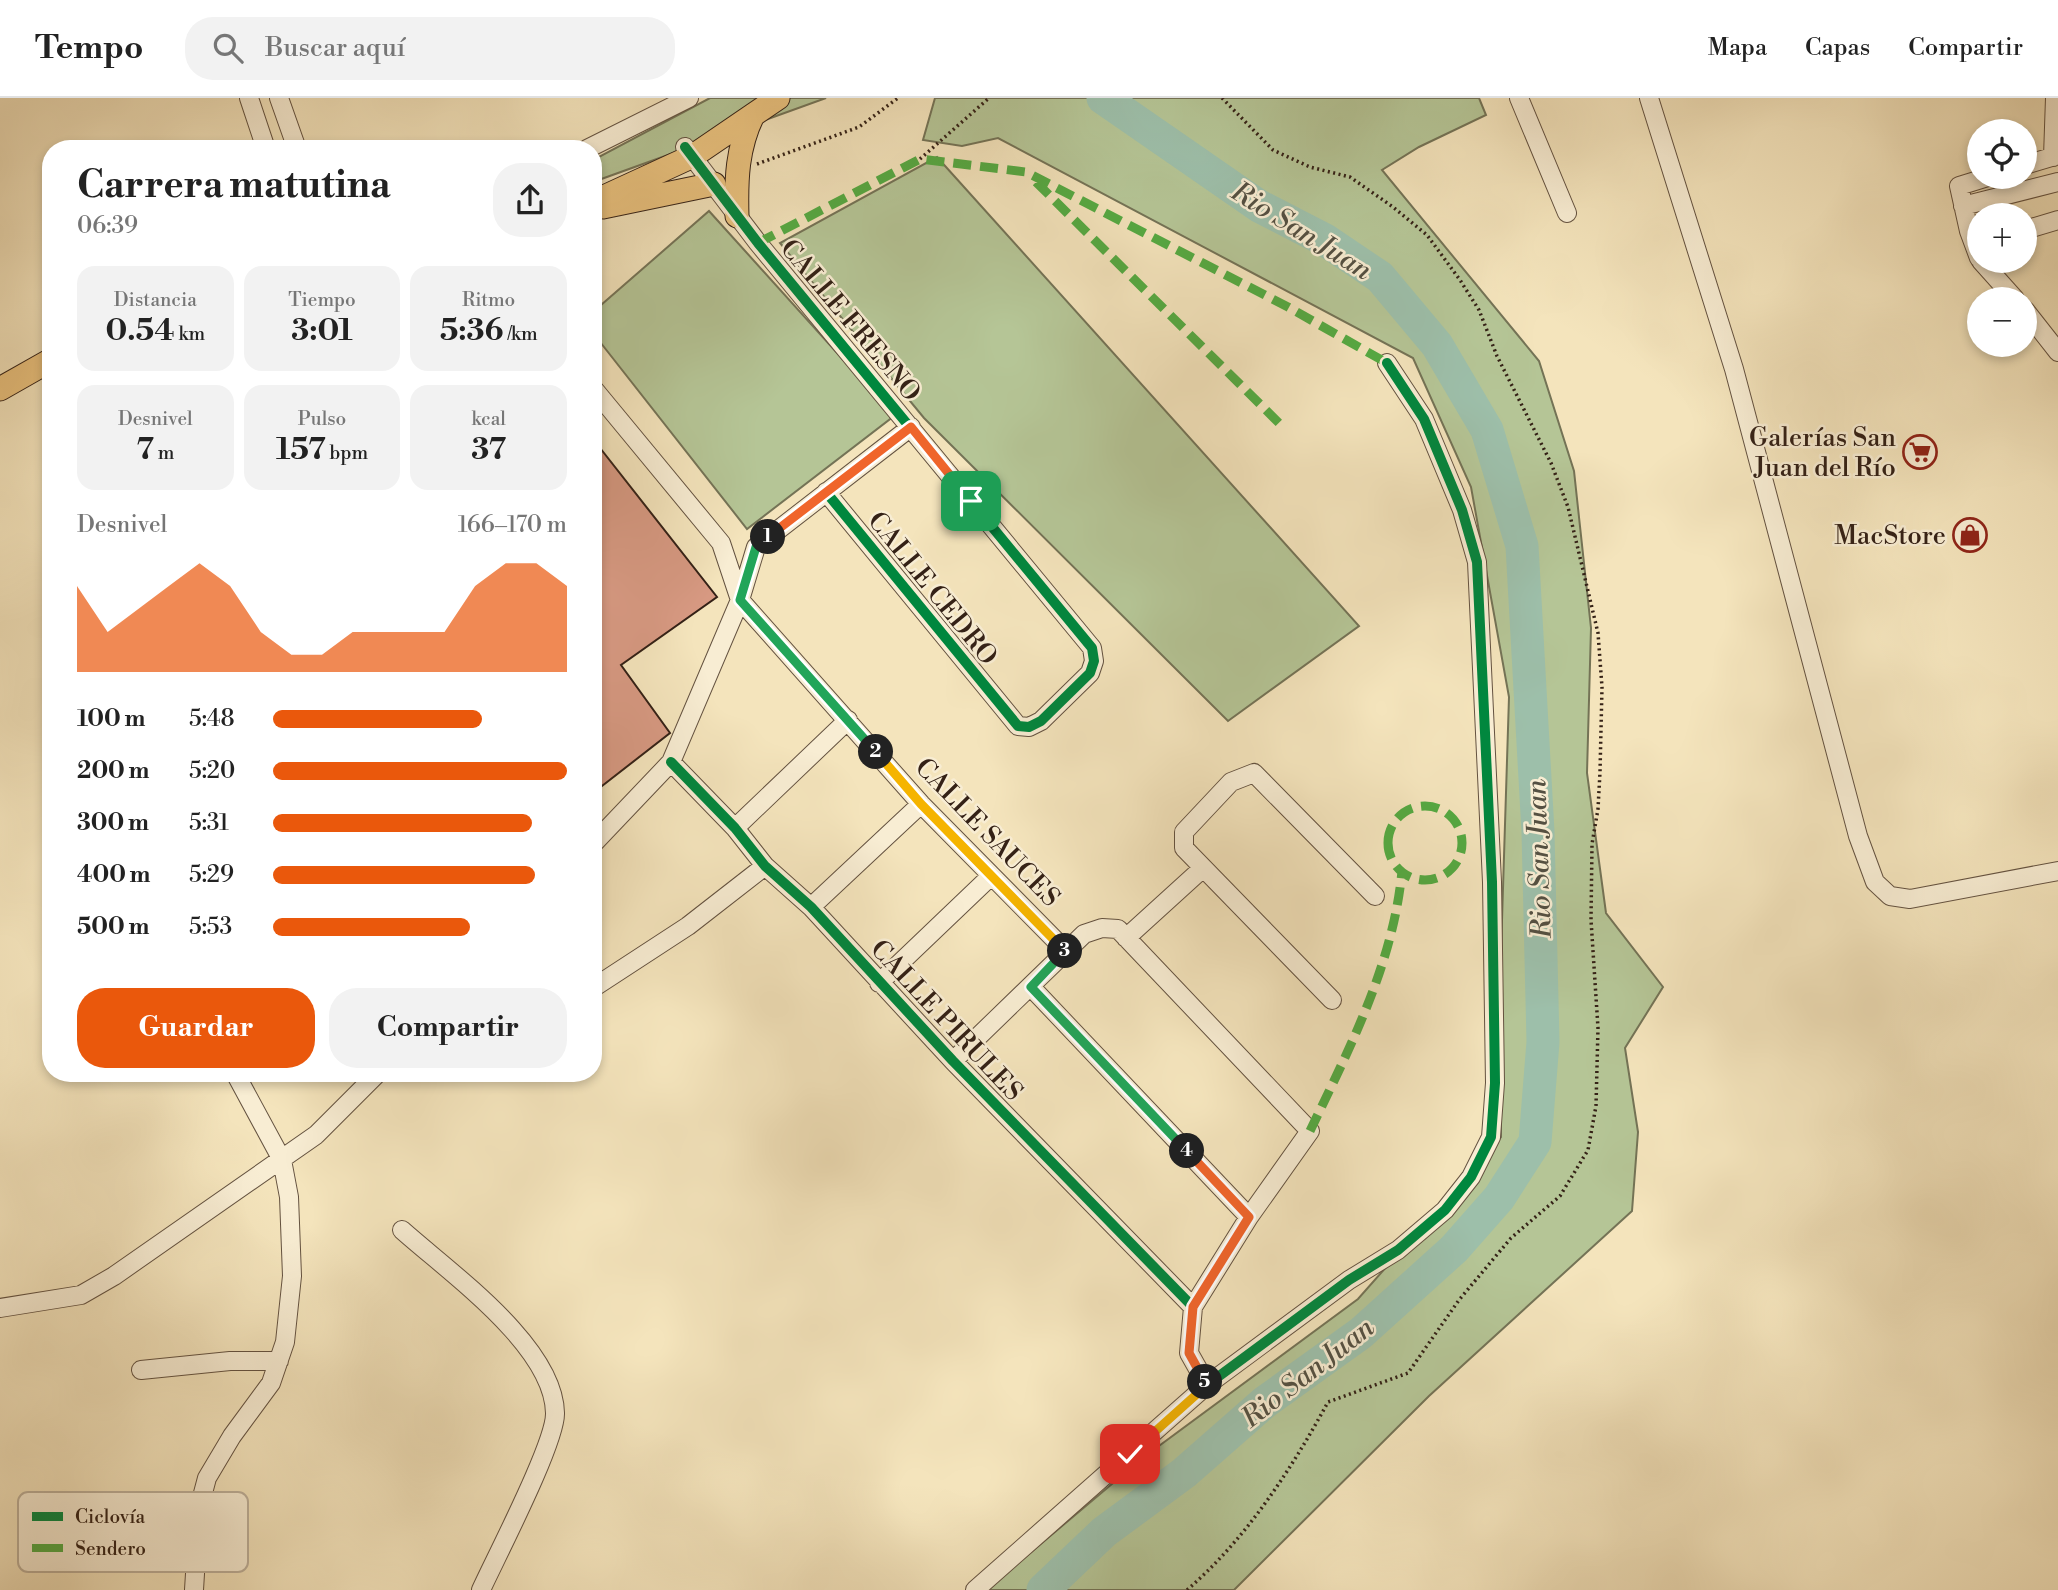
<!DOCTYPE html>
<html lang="es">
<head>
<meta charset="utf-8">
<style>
  :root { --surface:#fff; --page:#f2f2f2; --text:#222; --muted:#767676; --line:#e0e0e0; --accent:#ea580c }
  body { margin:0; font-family:"Libre Bodoni",serif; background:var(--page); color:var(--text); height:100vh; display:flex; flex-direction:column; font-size:26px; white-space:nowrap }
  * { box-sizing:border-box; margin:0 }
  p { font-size:23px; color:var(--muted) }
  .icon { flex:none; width:38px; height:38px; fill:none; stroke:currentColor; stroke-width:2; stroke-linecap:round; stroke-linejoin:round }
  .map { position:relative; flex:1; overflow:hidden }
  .details { position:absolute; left:42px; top:42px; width:560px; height:942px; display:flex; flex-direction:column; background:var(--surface); border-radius:28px; box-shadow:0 4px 10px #0003 }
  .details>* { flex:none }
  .buttons { position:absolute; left:1967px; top:21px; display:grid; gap:14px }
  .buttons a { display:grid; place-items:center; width:70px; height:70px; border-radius:50%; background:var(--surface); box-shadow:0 4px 10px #0003; font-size:35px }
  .pin { position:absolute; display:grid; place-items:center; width:60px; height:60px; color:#fff; margin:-30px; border-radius:14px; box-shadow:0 4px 10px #0006 }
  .km { position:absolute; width:35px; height:35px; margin:-18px; border-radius:50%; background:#222; color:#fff; font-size:19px; line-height:35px; text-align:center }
  .round { display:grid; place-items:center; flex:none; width:74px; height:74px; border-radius:28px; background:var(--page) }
  .headline { display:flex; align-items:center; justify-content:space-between; height:119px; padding:0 35px }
  h1 { font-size:38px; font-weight:700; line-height:52px }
  .figures { display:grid; grid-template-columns:repeat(3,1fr); gap:10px; height:119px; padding:7px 35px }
  .figures div { display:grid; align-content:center; border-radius:18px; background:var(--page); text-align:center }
  .figures b { font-size:30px; font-weight:700 }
  .figures small { font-size:19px; font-weight:400 }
  .figures p { font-size:19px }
  .chart { height:196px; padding:14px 35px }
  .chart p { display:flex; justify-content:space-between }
  .chart svg { width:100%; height:126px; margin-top:7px; fill:var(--accent); opacity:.7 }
  .primary-button { display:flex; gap:14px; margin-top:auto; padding:14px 35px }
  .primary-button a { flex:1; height:80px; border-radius:28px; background:var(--accent); color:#fff; font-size:28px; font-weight:700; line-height:80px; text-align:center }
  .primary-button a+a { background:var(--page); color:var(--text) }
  ul { padding:0 35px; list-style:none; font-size:23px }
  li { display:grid; grid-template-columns:112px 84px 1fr; align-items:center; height:52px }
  li i { height:18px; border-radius:9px; background:var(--accent) }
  header { display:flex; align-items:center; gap:42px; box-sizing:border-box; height:98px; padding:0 35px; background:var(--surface); border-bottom:2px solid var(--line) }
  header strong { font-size:33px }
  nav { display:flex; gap:38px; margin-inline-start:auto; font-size:24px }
  .search { width:490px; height:63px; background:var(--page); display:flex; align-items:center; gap:18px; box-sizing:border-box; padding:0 24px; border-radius:28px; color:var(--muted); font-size:26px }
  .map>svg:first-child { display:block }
  .green { fill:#b5c596; stroke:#747356; stroke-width:2 }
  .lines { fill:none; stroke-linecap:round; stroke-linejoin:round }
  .river { stroke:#9dbfaa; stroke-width:33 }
  .building { fill:#d79982; stroke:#342116; stroke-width:2 }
  .minor-casing { stroke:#645240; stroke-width:20 }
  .major-casing { stroke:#342116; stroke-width:25 }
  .path { stroke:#342116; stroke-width:3.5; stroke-dasharray:2 3.5; stroke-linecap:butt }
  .minor { stroke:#f8edd3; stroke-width:18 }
  .major { stroke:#eac27e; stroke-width:23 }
  .quiet { stroke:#54aa42; stroke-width:9; stroke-dasharray:18 9; stroke-linecap:butt }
  .cycleway-casing { stroke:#f8edd3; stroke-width:15 }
  .cycleway { stroke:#00873e; stroke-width:10 }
  .split-1-casing { stroke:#fff; stroke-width:14 }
  .split-2-casing { stroke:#fff; stroke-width:14 }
  .split-3-casing { stroke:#fff; stroke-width:14 }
  .split-4-casing { stroke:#fff; stroke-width:14 }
  .split-5-casing { stroke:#fff; stroke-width:14 }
  .split-6-casing { stroke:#fff; stroke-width:14 }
  .split-1 { stroke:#f0652b; stroke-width:9 }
  .split-2 { stroke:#22a559; stroke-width:9 }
  .split-3 { stroke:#f5b400; stroke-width:9 }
  .split-4 { stroke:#22a559; stroke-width:9 }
  .split-5 { stroke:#f0652b; stroke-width:9 }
  .split-6 { stroke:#f5b400; stroke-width:9 }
  .labels { text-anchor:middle; stroke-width:5; stroke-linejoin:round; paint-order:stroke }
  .street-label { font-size:26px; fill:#342116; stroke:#f8edd3 }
  .poi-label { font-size:26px; fill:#342116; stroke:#f8edd3; text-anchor:end }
  .water-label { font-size:28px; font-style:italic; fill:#545042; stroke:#f8edd3 }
  .key { fill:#f8edd3; stroke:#bdb09a; stroke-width:2 }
  .key-label { font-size:19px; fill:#342116 }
</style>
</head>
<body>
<header>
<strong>Tempo</strong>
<div class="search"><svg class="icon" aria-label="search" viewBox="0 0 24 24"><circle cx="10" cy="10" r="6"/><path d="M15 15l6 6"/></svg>Buscar aquí</div>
<nav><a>Mapa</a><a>Capas</a><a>Compartir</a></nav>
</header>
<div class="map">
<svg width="2058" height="1492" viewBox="0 0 2058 1492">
  <rect width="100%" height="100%" fill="#f4e4bc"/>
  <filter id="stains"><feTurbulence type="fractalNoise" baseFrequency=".00286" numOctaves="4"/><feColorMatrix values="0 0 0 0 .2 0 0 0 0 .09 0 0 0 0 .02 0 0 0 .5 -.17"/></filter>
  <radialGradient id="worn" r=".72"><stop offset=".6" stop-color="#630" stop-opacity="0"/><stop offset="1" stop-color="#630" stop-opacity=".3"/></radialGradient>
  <path class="green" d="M 710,0 L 826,0 L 593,84 L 593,62 Z
    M 935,0 L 1479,0 L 1486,17 L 1419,49 L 1382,72 L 1539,263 L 1574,373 L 1591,530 L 1587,675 L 1606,815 L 1663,889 L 1625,950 L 1638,1034 L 1632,1113 L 1429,1298 L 1234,1492 L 986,1492 L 1144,1359 L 1358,1201 L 1501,1039 L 1501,854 L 1509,599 L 1471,389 L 1413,260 L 998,40 L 962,48 L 923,42 Z
    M 937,59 L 1359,528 L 1228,623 L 924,320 L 780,145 Z
    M 709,113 L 894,318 L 747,431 L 593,235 L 593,214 Z"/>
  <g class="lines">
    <path class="river" d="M 1043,1492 L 1104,1434 L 1184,1375 L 1265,1304 L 1361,1235 L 1454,1151 L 1499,1100 L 1535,1044 L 1543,944 L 1538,734 L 1522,448 L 1487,332 L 1437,247 L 1380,179 L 1325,142 L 1259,108 L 1103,0"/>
  </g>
  <path class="building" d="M 593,341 L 717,499 L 621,567 L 670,635 L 593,695 Z"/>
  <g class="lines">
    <g class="minor-casing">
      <path id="minor" d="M 249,0 L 266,51
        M 279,0 L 297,51
        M 1519,0 L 1567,115
        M 1649,0 L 1734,271 L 1858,738 L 1875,784 L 1890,798 L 1910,801 L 2058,773
        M 685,49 L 758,145 L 1092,550 L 1094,563 L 1090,575 L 1041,623 L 1029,629 L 1018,628 L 826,394
        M 587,51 L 689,0
        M 2053,59 L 2055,0
        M 2025,67 L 2058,57
        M 1963,108 L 2058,84
        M 2025,132 L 2058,122
        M 1979,160 L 1969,133 L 1959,88 L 1988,79
        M 1981,163 L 2015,201
        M 2025,212 L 2058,254
        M 593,290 L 721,445 L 740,502 L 921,706 L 1065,852
        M 671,664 L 735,730 L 765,768 L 811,809 L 953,963 L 1193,1209
        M 735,730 L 848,622
        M 593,746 L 671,664 L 740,502 L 756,449 L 911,329
        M 811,809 L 921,706
        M 1126,840 L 1203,770
        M 879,885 L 991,778
        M 1031,889 L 1249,1119
        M 593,890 L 688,828 L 765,768
        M 1332,902 L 1184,750 L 1184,734 L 1231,684 L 1254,675 L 1375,798
        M 953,963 L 1084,836 L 1102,830 L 1118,831 L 1310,1033 L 1249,1119 L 1193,1209
        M 402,1132 C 450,1175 554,1248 555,1315 C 556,1344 496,1459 481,1492
        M 0,1210 L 81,1197 L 114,1178 L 316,1037 L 378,975
        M 141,1272 L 230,1263 L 279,1263
        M 1207,1287 L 1349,1182 L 1398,1152 L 1445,1112 L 1471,1079 L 1491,1039 L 1495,985 L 1492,784 L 1477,464 L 1462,412 L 1424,321 L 1387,265
        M 194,1492 L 199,1410 L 207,1380 L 232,1338 L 271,1285 L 285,1244 L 292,1178 L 289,1099 L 282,1062 L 235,975
        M 975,1492 L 1207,1287 L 1189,1255 L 1193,1209"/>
    </g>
    <g class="major-casing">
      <path id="major" d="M 593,104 L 693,58 L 778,0
        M 603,109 L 714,86
        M 737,118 C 736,81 737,50 753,17
        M 0,291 L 51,262"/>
    </g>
    <path class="path" d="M 920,61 L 989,0
      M 757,66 L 859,29 L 898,0
      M 1187,1492 C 1246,1441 1291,1372 1328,1304 L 1408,1275 L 1459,1202 L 1511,1140 L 1560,1098 L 1588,1052 L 1596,1008 L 1598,930 L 1591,822 L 1592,746 L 1598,711 L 1600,674 L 1602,589 L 1598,535 L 1568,409 L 1551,365 L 1497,258 L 1479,212 L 1460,182 L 1427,137 L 1393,109 L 1350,79 L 1310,69 L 1273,52 L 1222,0"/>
    <use href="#minor" class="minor"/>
    <use href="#major" class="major"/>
    <path class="quiet" d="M 1036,84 L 1279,325
      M 758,145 L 920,61 L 1026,74 L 1288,209 L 1387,265
      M1388 745a37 37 0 1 1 74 0a37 37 0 1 1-74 0Z
      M 1310,1033 C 1350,949 1393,867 1402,773"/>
    <g class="cycleway-casing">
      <path id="cycleway" d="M 685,49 L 758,145 L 1092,550 L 1094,563 L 1090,575 L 1041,623 L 1029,629 L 1018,628 L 826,394
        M 671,664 L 735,730 L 765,768 L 811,809 L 953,963 L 1193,1209
        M 1207,1287 L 1349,1182 L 1398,1152 L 1445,1112 L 1471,1079 L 1491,1039 L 1495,985 L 1492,784 L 1477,464 L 1462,412 L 1424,321 L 1387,265"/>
    </g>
    <use href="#cycleway" class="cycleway"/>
  </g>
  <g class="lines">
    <g class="split-1-casing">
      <path id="split-1" d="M 768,439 L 911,329 L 971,403"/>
    </g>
    <g class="split-2-casing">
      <path id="split-2" d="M 768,439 L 756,449 L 740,502 L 876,654"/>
    </g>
    <g class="split-3-casing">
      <path id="split-3" d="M 876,654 L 921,706 L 1065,853"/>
    </g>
    <g class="split-4-casing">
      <path id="split-4" d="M 1065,853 L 1031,889 L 1187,1053"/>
    </g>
    <g class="split-5-casing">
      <path id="split-5" d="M 1187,1053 L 1249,1119 L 1193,1209 L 1189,1255 L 1205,1284"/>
    </g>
    <g class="split-6-casing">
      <path id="split-6" d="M 1130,1356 L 1207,1287 L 1205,1284"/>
    </g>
    <use href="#split-1" class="split-1"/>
    <use href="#split-2" class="split-2"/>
    <use href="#split-3" class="split-3"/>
    <use href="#split-4" class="split-4"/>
    <use href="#split-5" class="split-5"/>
    <use href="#split-6" class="split-6"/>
  </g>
  <defs>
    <g id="supermarket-ring" transform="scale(1.75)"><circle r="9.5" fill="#f8edd3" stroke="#8f2418" stroke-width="1.5"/><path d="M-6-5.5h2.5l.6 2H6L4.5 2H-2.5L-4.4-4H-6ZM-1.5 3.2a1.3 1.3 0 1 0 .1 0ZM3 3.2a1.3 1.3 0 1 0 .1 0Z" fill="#8f2418"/></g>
    <g id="shop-ring" transform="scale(1.75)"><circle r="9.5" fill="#f8edd3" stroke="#8f2418" stroke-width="1.5"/><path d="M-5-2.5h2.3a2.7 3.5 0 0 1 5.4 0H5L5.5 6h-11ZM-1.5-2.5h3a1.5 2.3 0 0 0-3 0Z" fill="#8f2418"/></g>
  </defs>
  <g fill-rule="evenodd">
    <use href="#supermarket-ring" x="1920" y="354"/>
    <use href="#shop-ring" x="1970" y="437"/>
  </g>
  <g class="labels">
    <g class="street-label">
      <text transform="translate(851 222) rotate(50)" y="9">CALLE FRESNO</text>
      <text transform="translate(933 490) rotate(51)" y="9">CALLE CEDRO</text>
      <text transform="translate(988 734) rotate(46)" y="9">CALLE SAUCES</text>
      <text transform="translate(947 922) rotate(47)" y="9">CALLE PIRULES</text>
    </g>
    <g class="poi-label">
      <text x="1896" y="348">Galerías San<tspan x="1896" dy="30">Juan del Río</tspan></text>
      <text x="1946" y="446">MacStore</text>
    </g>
    <g class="water-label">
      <text transform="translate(1302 132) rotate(32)" y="10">Rio San Juan</text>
      <text transform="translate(1538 761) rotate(-92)" y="10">Rio San Juan</text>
      <text transform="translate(1307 1274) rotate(-38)" y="10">Rio San Juan</text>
    </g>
  </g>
  <rect x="18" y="1394" width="230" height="80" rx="10" class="key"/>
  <rect x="32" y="1414" width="31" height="9" fill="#00873e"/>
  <rect x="32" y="1446" width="31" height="8" fill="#54aa42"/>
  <g class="key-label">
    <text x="75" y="1425">Ciclovía</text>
    <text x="75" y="1457">Sendero</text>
  </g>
  <rect width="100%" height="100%" filter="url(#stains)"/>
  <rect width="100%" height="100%" fill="url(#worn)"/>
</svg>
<div class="buttons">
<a><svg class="icon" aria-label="locate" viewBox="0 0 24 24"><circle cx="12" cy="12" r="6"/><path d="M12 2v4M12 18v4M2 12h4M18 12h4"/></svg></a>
<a>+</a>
<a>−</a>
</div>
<div class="pin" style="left:971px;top:403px;background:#1e9e55"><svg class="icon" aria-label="arrive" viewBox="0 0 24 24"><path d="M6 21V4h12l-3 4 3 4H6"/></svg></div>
<div class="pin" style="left:1130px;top:1356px;background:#d93025"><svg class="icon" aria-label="check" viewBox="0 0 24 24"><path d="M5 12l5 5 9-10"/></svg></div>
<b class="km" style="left:768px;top:439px">1</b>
<b class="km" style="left:876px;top:654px">2</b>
<b class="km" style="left:1065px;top:853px">3</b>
<b class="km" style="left:1187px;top:1053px">4</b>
<b class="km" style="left:1205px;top:1284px">5</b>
<section class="details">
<div class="headline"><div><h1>Carrera matutina</h1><p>06:39</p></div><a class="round"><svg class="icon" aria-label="share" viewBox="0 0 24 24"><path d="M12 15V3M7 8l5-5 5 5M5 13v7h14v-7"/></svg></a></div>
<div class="figures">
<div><p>Distancia</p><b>0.54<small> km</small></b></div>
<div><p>Tiempo</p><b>3:01</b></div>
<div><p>Ritmo</p><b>5:36<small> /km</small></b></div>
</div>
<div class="figures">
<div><p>Desnivel</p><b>7<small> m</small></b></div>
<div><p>Pulso</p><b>157<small> bpm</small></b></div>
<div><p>kcal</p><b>37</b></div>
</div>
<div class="chart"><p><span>Desnivel</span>166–170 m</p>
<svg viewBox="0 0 160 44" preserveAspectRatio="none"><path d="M0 44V14L10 30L20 22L30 14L40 6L50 14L60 30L70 38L80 38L90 30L100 30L110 30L120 30L130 14L140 6L150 6L160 14V44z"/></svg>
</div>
<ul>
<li><b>100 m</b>5:48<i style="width:71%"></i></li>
<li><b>200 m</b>5:20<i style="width:100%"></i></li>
<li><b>300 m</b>5:31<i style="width:88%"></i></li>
<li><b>400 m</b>5:29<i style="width:89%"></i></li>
<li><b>500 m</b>5:53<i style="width:67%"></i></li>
</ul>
<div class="primary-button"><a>Guardar</a><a>Compartir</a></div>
</section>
</div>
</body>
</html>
